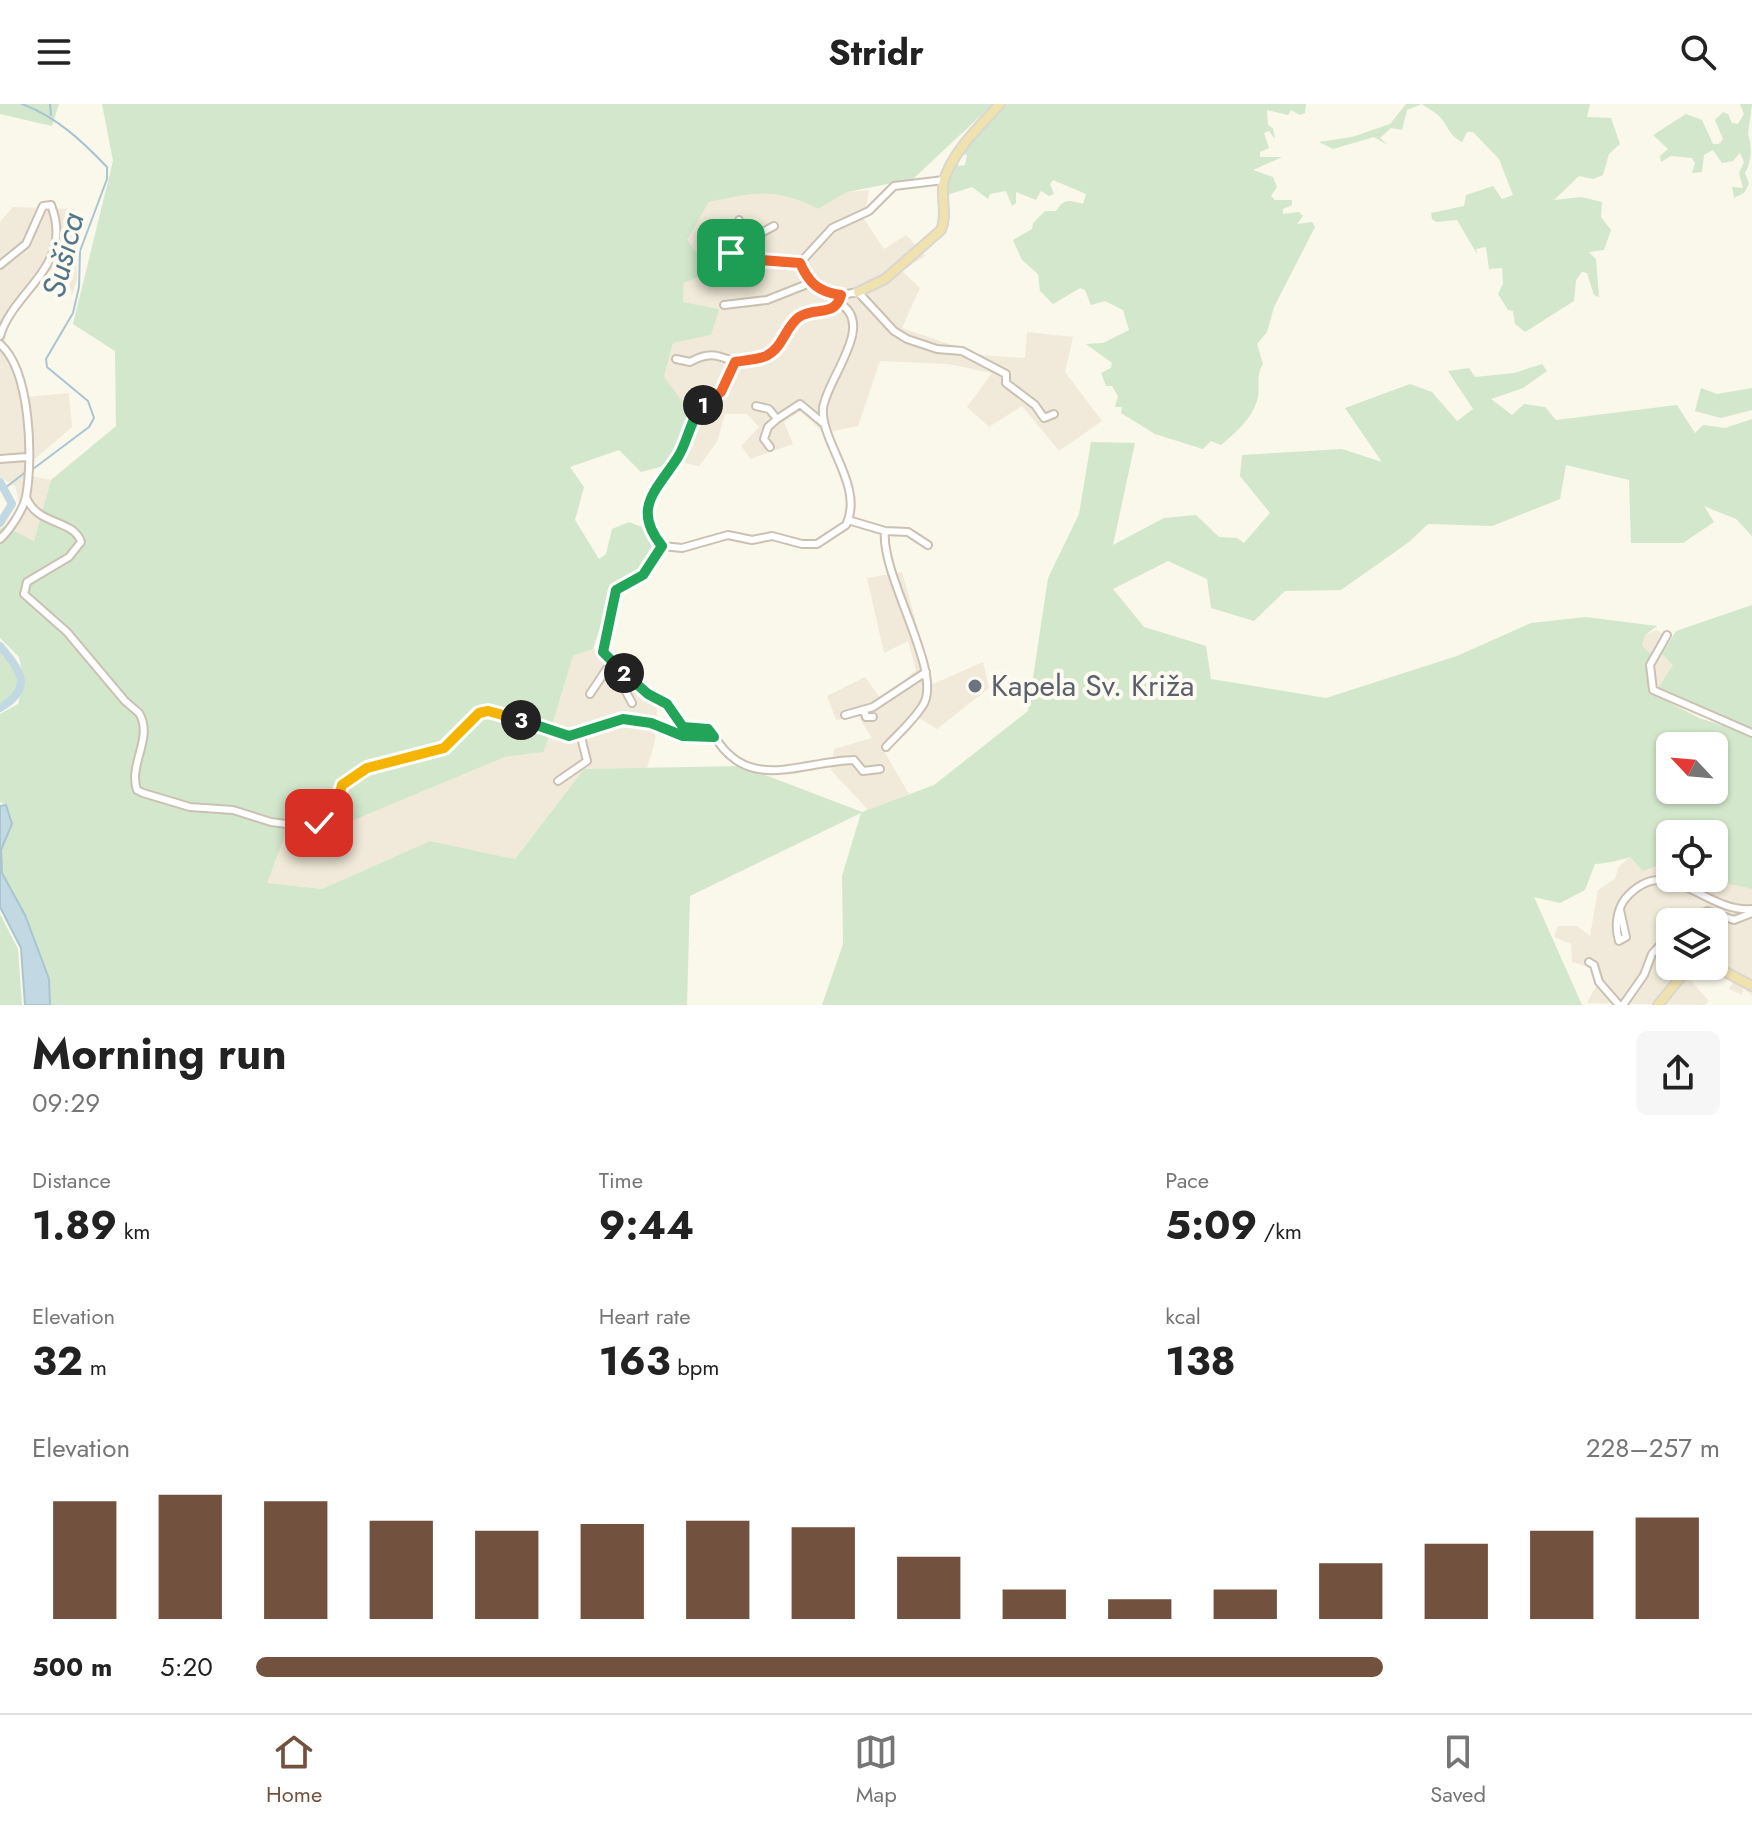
<!DOCTYPE html>
<html lang="en">
<head>
<meta charset="utf-8">
<style>
  :root { --surface:#fff; --page:#f6f6f6; --text:#222; --muted:#767676; --line:#e0e0e0; --accent:#72523e }
  body { margin:0; font-family:Jost,sans-serif; background:var(--page); color:var(--text); height:100vh; display:flex; flex-direction:column; font-size:30px; white-space:nowrap }
  * { box-sizing:border-box; margin:0 }
  p { font-size:26px; color:var(--muted) }
  .icon { flex:none; width:44px; height:44px; fill:none; stroke:currentColor; stroke-width:2; stroke-linecap:round; stroke-linejoin:round }
  .map { position:relative; height:901px; overflow:hidden }
  .sheet { display:flex; flex-direction:column; background:var(--surface); flex:1 }
  .sheet>* { flex:none }
  .needle { width:52px; rotate:296deg }
  .fabs { position:absolute; left:1656px; top:628px; display:grid; gap:16px }
  .fabs a { display:grid; place-items:center; width:72px; height:72px; border-radius:12px; background:var(--surface); box-shadow:0 2px 6px #0004; font-size:40px }
  .pin { position:absolute; display:grid; place-items:center; width:68px; height:68px; color:#fff; margin:-34px; border-radius:16px; box-shadow:0 4px 12px #0006 }
  .km { position:absolute; width:40px; height:40px; margin:-20px; border-radius:50%; background:#222; color:#fff; font-size:22px; line-height:40px; text-align:center }
  .round { display:grid; place-items:center; flex:none; width:84px; height:84px; border-radius:12px; background:var(--page) }
  .summary { display:flex; align-items:center; justify-content:space-between; height:136px; padding:0 32px }
  h1 { font-size:44px; font-weight:700; line-height:60px }
  .stats { display:grid; grid-template-columns:repeat(3,1fr); gap:12px; height:136px; padding:8px 32px }
  .stats div { display:grid; align-content:center }
  .stats b { font-size:40px; font-weight:700 }
  .stats small { font-size:22px; font-weight:400 }
  .stats p { font-size:22px }
  .chart { height:224px; padding:16px 32px }
  .chart p { display:flex; justify-content:space-between }
  .chart svg { width:100%; height:144px; margin-top:8px; stroke:var(--accent); stroke-width:6 }
  ul { padding:0 32px; list-style:none; font-size:26px }
  li { display:grid; grid-template-columns:128px 96px 1fr; align-items:center; height:60px }
  li i { height:20px; border-radius:10px; background:var(--accent) }
  header { display:flex; justify-content:space-between; align-items:center; height:104px; padding:0 32px; background:var(--surface); font-size:36px; font-weight:700 }
  .dock { display:flex; justify-content:space-around; align-items:center; height:112px; border-top:2px solid var(--line); background:var(--surface); font-size:22px; color:var(--muted) }
  .dock a { display:grid; justify-items:center; gap:4px }
  .dock .selected { color:var(--accent) }
  .map>svg:first-child { display:block }
  .residential { fill:#f1eada; fill-rule:evenodd }
  .green { fill:#d2e7cb; fill-rule:evenodd }
  .water { fill:#c2d8e2; stroke:#a9c5d2; stroke-width:2 }
  .lines { fill:none; stroke-linecap:round; stroke-linejoin:round }
  .stream { stroke:#a9c5d2; stroke-width:2 }
  .river { stroke:#c2d8e2; stroke-width:8 }
  .minor-casing { stroke:#cbc1b2; stroke-width:10 }
  .major-casing { stroke:#dad6d2; stroke-width:12 }
  .minor { stroke:#fff; stroke-width:6 }
  .major { stroke:#f0e2ad; stroke-width:8 }
  .split-1-casing { stroke:#fff; stroke-width:16 }
  .split-2-casing { stroke:#fff; stroke-width:16 }
  .split-3-casing { stroke:#fff; stroke-width:16 }
  .split-4-casing { stroke:#fff; stroke-width:16 }
  .split-1 { stroke:#f0652b; stroke-width:10 }
  .split-2 { stroke:#22a559; stroke-width:10 }
  .split-3 { stroke:#22a559; stroke-width:10 }
  .split-4 { stroke:#f5b400; stroke-width:10 }
  .worship-dot { fill:#6b7280; stroke:#fdfaf1; stroke-width:3 }
  .labels { text-anchor:middle; stroke-width:8; stroke-linejoin:round; paint-order:stroke }
  .worship-label { font-size:30px; fill:#5b616d; stroke:#fdfaf1; text-anchor:start }
  .water-label { font-size:32px; font-style:italic; fill:#517789; stroke:#fdfaf1 }
</style>
</head>
<body>
<header><svg class="icon" aria-label="menu" viewBox="0 0 24 24"><path d="M4 6h16M4 12h16M4 18h16"/></svg>Stridr<svg class="icon" aria-label="search" viewBox="0 0 24 24"><circle cx="10" cy="10" r="6"/><path d="M15 15l6 6"/></svg></header>
<div class="map">
<svg width="1752" height="901" viewBox="0 0 1752 901">
  <rect width="100%" height="100%" fill="#faf7eb"/>
  <path class="residential" d="M 869,86 L 864,115 L 884,145 L 906,131 L 925,152 L 902,167 L 920,184 L 902,224 L 981,251 L 1025,254 L 1027,228 L 1073,233 L 1065,268 L 1102,317 L 1059,347 L 1022,302 L 989,323 L 967,303 L 992,269 L 948,260 L 880,257 L 858,322 L 824,329 L 800,307 L 784,318 L 793,340 L 751,355 L 741,342 L 759,323 L 747,310 L 725,310 L 717,338 L 699,362 L 679,358 L 689,306 L 664,274 L 673,239 L 710,231 L 718,205 L 683,198 L 687,136 L 709,98 L 758,87 L 791,91 L 818,105 L 847,88 Z
    M 13,103 L 75,105 L 77,175 L 72,192 L 66,166 L 49,167 L 11,210 L 5,236 L 27,293 L 69,289 L 72,323 L 30,359 L 31,372 L 51,376 L 34,437 L 5,422 L 21,406 L 15,382 L 0,373 L 0,118 Z
    M 902,468 L 933,580 L 983,558 L 989,584 L 937,625 L 919,614 L 885,649 L 909,690 L 868,706 L 831,666 L 834,645 L 872,634 L 858,612 L 836,616 L 827,592 L 865,573 L 881,595 L 916,566 L 908,537 L 884,549 L 867,474 Z
    M 1656,526 L 1669,533 L 1662,550 L 1674,561 L 1657,586 L 1646,578 L 1641,543 L 1645,531 Z
    M 593,545 L 617,552 L 657,602 L 655,637 L 647,664 L 584,665 L 515,755 L 430,737 L 322,785 L 266,779 L 299,694 L 317,699 L 330,726 L 505,653 L 544,648 L 573,552 Z
    M 1629,753 L 1661,760 L 1670,774 L 1698,774 L 1712,783 L 1725,779 L 1752,785 L 1752,892 L 1743,884 L 1742,891 L 1729,885 L 1735,874 L 1714,865 L 1701,864 L 1688,873 L 1709,897 L 1705,901 L 1587,899 L 1596,882 L 1591,864 L 1572,858 L 1571,840 L 1554,833 L 1558,822 L 1577,822 L 1590,832 L 1598,786 L 1615,775 L 1618,764 ZM 1670,818 L 1714,818 L 1714,862 L 1670,862 Z"/>
  <path class="green" d="M 0,0 L 59,0 L 52,22 L 0,10 Z
    M 102,0 L 993,0 L 913,75 L 847,88 L 818,105 C 776,83 754,88 709,98 L 687,136 L 711,167 L 684,179 L 683,198 L 719,205 L 711,231 L 673,239 L 664,273 L 689,306 L 679,358 L 641,368 L 619,346 L 570,363 L 584,383 L 575,416 L 599,455 L 606,450 L 612,425 L 629,418 L 642,423 L 657,446 L 642,469 L 613,485 L 593,545 L 573,552 L 544,648 L 505,653 L 330,726 L 317,699 L 299,694 L 267,779 L 322,785 L 430,737 L 515,755 L 584,665 L 742,662 L 862,708 L 934,681 L 1028,607 L 1048,474 L 1079,410 L 1091,338 L 1135,339 L 1113,441 L 1164,414 L 1196,411 L 1219,433 L 1237,434 L 1244,439 L 1270,409 L 1240,372 L 1242,351 L 1342,345 L 1382,358 L 1345,304 L 1410,280 L 1432,288 L 1457,317 L 1473,305 L 1448,267 L 1469,264 L 1475,273 L 1514,269 L 1542,260 L 1547,267 L 1523,284 L 1491,295 L 1512,311 L 1524,300 L 1545,303 L 1556,316 L 1677,301 L 1695,329 L 1703,321 L 1725,324 L 1752,315 L 1752,432 L 1736,415 L 1704,402 L 1714,418 L 1683,439 L 1631,439 L 1629,376 L 1566,361 L 1560,395 L 1492,422 L 1428,420 L 1409,438 L 1341,486 L 1285,487 L 1254,517 L 1211,504 L 1207,475 L 1168,457 L 1113,485 L 1144,523 L 1206,542 L 1211,575 L 1326,594 L 1457,552 L 1531,519 L 1586,513 L 1657,522 L 1645,531 L 1642,542 L 1652,551 L 1646,562 L 1650,588 L 1699,614 L 1752,631 L 1752,785 L 1725,779 L 1712,783 L 1698,774 L 1714,774 L 1714,730 L 1670,730 L 1670,770 L 1661,760 L 1643,767 L 1630,753 C 1622,756 1604,760 1595,760 L 1585,786 L 1560,799 L 1534,793 L 1582,901 L 822,901 L 843,840 L 842,772 L 861,709 L 690,792 L 687,901 L 50,901 L 49,875 L 25,811 L 2,769 L 1,746 L 12,720 L 6,701 L 0,698 L 0,610 L 18,600 L 24,576 L 19,553 L 0,534 L 0,425 L 5,422 L 34,437 L 51,376 L 116,322 L 115,247 L 73,220 L 113,57 ZM 1670,642 L 1714,642 L 1714,686 L 1670,686 Z
    M 1004,0 L 1306,0 L 1305,9 L 1300,11 L 1291,6 L 1288,11 L 1267,6 L 1268,21 L 1273,24 L 1275,35 L 1269,27 L 1264,29 L 1269,44 L 1260,48 L 1260,53 L 1282,53 L 1253,66 L 1273,73 L 1277,83 L 1271,92 L 1275,96 L 1292,96 L 1292,101 L 1283,105 L 1283,110 L 1299,108 L 1303,112 L 1297,120 L 1312,118 L 1315,123 L 1274,203 L 1267,228 L 1257,240 L 1263,260 C 1255,273 1261,284 1257,297 C 1251,316 1235,329 1221,341 L 1211,337 L 1203,345 L 1155,330 L 1121,309 L 1122,303 L 1115,303 L 1118,292 L 1112,282 L 1106,282 L 1101,269 L 1111,264 L 1112,259 L 1086,240 L 1103,239 L 1129,226 L 1123,206 L 1105,197 L 1091,201 L 1085,186 L 1080,184 L 1053,200 L 1040,187 L 1038,170 L 1022,156 L 1013,136 L 1032,125 L 1033,119 L 1045,107 L 1056,107 C 1064,94 1069,96 1083,100 L 1086,90 L 1053,76 L 1050,80 L 1054,90 L 1049,92 L 1041,87 L 1036,96 L 1016,88 L 1016,99 L 1012,102 L 1006,87 L 990,90 L 988,95 L 972,83 L 947,91 L 951,64 L 956,58 L 959,62 L 965,61 L 967,51 L 961,50 Z
    M 1406,0 L 1590,0 L 1587,13 L 1611,14 L 1620,40 L 1609,50 L 1603,71 L 1593,75 L 1579,72 L 1554,96 L 1581,93 L 1602,98 L 1601,113 L 1611,126 L 1604,146 L 1589,148 L 1596,155 L 1599,193 L 1594,191 L 1587,169 L 1582,168 L 1576,176 L 1574,197 L 1525,228 L 1515,220 L 1513,207 L 1508,206 L 1498,190 L 1503,180 L 1502,164 L 1489,165 L 1486,143 L 1476,145 L 1477,150 L 1457,116 L 1436,118 L 1432,115 L 1431,109 L 1464,102 L 1466,91 L 1493,82 L 1502,95 L 1513,91 L 1499,55 L 1473,28 L 1467,28 L 1462,38 C 1448,31 1449,22 1439,12 C 1435,8 1427,4 1422,0 L 1407,6 L 1402,26 L 1391,24 L 1380,34 L 1388,41 L 1374,33 L 1333,45 L 1319,38 L 1352,33 L 1390,20 Z
    M 1740,0 L 1752,0 L 1748,30 C 1752,42 1752,57 1745,69 L 1749,80 L 1744,89 L 1734,94 L 1732,83 L 1743,84 L 1739,69 L 1744,58 L 1740,49 L 1733,57 L 1722,59 L 1713,46 L 1704,51 L 1702,68 L 1692,69 L 1695,59 L 1692,54 L 1671,52 L 1661,58 L 1660,52 L 1668,45 L 1653,31 L 1686,10 L 1702,16 L 1713,40 L 1719,40 L 1723,35 L 1715,16 L 1723,8 L 1728,10 L 1732,19 L 1738,20 L 1744,10 Z
    M 1701,284 L 1717,290 L 1752,284 L 1752,306 L 1721,314 L 1695,307 Z
    M 1752,501 L 1752,626 L 1657,586 L 1673,561 L 1662,550 L 1676,527 Z
    M 0,546 C 18,568 30,583 0,601 Z
    M 0,810 L 18,845 L 22,901 L 0,901 Z"/>
  <path class="water" d="M 6,701 L 12,720 L 1,746 L 2,769 L 25,811 L 49,875 L 50,901 L 25,901 L 21,844 L 0,803 L 0,702 Z"/>
  <g class="lines">
    <path class="stream" d="M 22,0 C 57,13 82,37 107,63 L 107,75 L 80,147 L 79,183 L 73,209 L 46,255 L 47,263 L 88,297 L 94,314 L 89,323 L 33,365
      M 50,0 L 51,11
      M 5,384 L 27,367"/>
    <path class="river" d="M 0,378 L 12,400 L 0,419
      M 0,542 C 21,567 34,584 0,604"/>
    <g class="minor-casing">
      <path id="minor" d="M 774,122 L 748,136 L 732,134 L 732,149 L 747,155 L 800,159 L 810,179
        M 732,134 L 739,116
        M 800,159 L 832,124 L 869,107 L 894,82 L 944,76
        M 0,161 L 26,140 L 43,102 L 51,101 C 75,162 14,185 0,232
        M 839,199 C 877,220 827,274 823,304 C 820,338 865,382 846,421 L 817,440 L 802,440 L 772,432 L 752,436 L 728,431 L 682,444 L 662,442 L 649,424 L 647,402 L 679,352 L 699,305 L 721,288 L 735,258 C 783,248 768,245 798,214 C 814,204 836,213 841,191 L 858,188 L 894,227 L 907,235 L 937,245 L 962,247 L 1006,270 L 1006,279 L 1035,301 L 1044,314 L 1054,310
        M 724,201 L 767,196 L 810,179 L 825,189 L 841,191
        M 0,240 C 31,267 33,355 26,393 C 23,406 10,426 0,435
        M 676,255 L 690,258 C 708,248 716,250 735,258
        M 756,302 L 769,305 L 777,315 L 800,300 L 823,319
        M 770,343 L 764,335 L 768,323 L 777,315
        M 0,355 L 27,353
        M 26,393 C 37,422 74,415 81,438 L 69,453 L 27,478 L 24,490 L 67,528 L 125,597 L 139,609 C 154,634 128,660 137,686 L 143,689 L 190,703 L 233,706 L 271,718 L 309,723 C 345,709 328,689 350,674 C 378,653 414,659 445,644 C 459,637 464,617 479,609 L 507,611 L 569,632 L 623,615 L 651,619 L 683,632 L 714,633
        M 848,416 L 885,427 C 880,471 944,569 923,601 C 914,616 898,630 886,643
        M 885,427 L 908,428 L 928,441
        M 662,442 L 643,471 L 615,488 L 603,536 L 606,553 L 648,590 L 667,600 L 683,623 L 711,626 C 745,692 800,657 854,656 L 863,667 L 880,665
        M 1667,531 L 1650,561 L 1653,586 L 1752,629
        M 615,567 L 632,599
        M 590,590 L 608,563
        M 864,606 L 866,613 L 873,613
        M 845,611 L 873,603 L 926,568
        M 558,677 L 587,657 L 580,629
        M 1620,806 L 1626,833 L 1619,837 C 1615,824 1616,807 1625,795 C 1667,745 1705,810 1752,805
        M 1678,818 L 1708,807 L 1734,816 L 1752,809
        M 1589,858 L 1594,861 L 1599,878 L 1619,901
        M 1623,901 L 1644,871 L 1652,850 L 1670,830"/>
    </g>
    <g class="major-casing">
      <path id="major" d="M 858,188 L 885,175 L 941,126 C 948,111 940,93 944,76 C 953,47 980,22 1000,0
        M 1714,862 L 1752,882
        M 1658,901 L 1684,869 L 1698,862"/>
    </g>
    <use href="#minor" class="minor"/>
    <use href="#major" class="major"/>
  </g>
  <g class="lines">
    <g class="split-1-casing">
      <path id="split-1" d="M 703,301 L 721,288 L 735,258 C 744,256 757,256 766,252 C 783,244 785,223 799,213 C 815,202 835,214 841,191 C 818,188 809,179 800,159 L 747,155 L 731,149"/>
    </g>
    <g class="split-2-casing">
      <path id="split-2" d="M 624,569 L 603,548 L 616,486 L 643,471 L 662,442 C 631,404 657,386 678,353 C 688,337 690,316 703,301"/>
    </g>
    <g class="split-3-casing">
      <path id="split-3" d="M 521,616 L 569,632 L 623,615 L 651,619 L 683,632 L 714,633 L 708,625 L 683,623 L 667,600 L 648,590 L 624,569"/>
    </g>
    <g class="split-4-casing">
      <path id="split-4" d="M 319,719 L 336,703 L 342,681 L 367,664 L 444,644 L 479,609 L 488,607 L 521,616"/>
    </g>
    <use href="#split-1" class="split-1"/>
    <use href="#split-2" class="split-2"/>
    <use href="#split-3" class="split-3"/>
    <use href="#split-4" class="split-4"/>
  </g>
  <circle class="worship-dot" cx="975" cy="582" r="8"/>
  <g class="labels">
    <g class="worship-label">
      <text x="991" y="592">Kapela Sv. Križa</text>
    </g>
    <g class="water-label">
      <text transform="translate(63 151) rotate(-76)" y="11">Sušica</text>
    </g>
  </g>
</svg>
<div class="fabs">
<a><svg class="needle" viewBox="-14 -14 28 28"><path d="M0-13l5 13h-10z" fill="#e53935"/><path d="M0 13l5-13h-10z" fill="#767676"/></svg></a>
<a><svg class="icon" aria-label="locate" viewBox="0 0 24 24"><circle cx="12" cy="12" r="6"/><path d="M12 2v4M12 18v4M2 12h4M18 12h4"/></svg></a>
<a><svg class="icon" aria-label="layers" viewBox="0 0 24 24"><path d="M12 4l9 5-9 5-9-5zM3 14l9 5 9-5"/></svg></a>
</div>
<div class="pin" style="left:731px;top:149px;background:#1e9e55"><svg class="icon" aria-label="arrive" viewBox="0 0 24 24"><path d="M6 21V4h12l-3 4 3 4H6"/></svg></div>
<div class="pin" style="left:319px;top:719px;background:#d93025"><svg class="icon" aria-label="check" viewBox="0 0 24 24"><path d="M5 12l5 5 9-10"/></svg></div>
<b class="km" style="left:703px;top:301px">1</b>
<b class="km" style="left:624px;top:569px">2</b>
<b class="km" style="left:521px;top:616px">3</b>
</div>
<section class="sheet">
<div class="summary"><div><h1>Morning run</h1><p>09:29</p></div><a class="round"><svg class="icon" aria-label="share" viewBox="0 0 24 24"><path d="M12 15V3M7 8l5-5 5 5M5 13v7h14v-7"/></svg></a></div>
<div class="stats">
<div><p>Distance</p><b>1.89<small> km</small></b></div>
<div><p>Time</p><b>9:44</b></div>
<div><p>Pace</p><b>5:09<small> /km</small></b></div>
</div>
<div class="stats">
<div><p>Elevation</p><b>32<small> m</small></b></div>
<div><p>Heart rate</p><b>163<small> bpm</small></b></div>
<div><p>kcal</p><b>138</b></div>
</div>
<div class="chart"><p><span>Elevation</span>228–257 m</p>
<svg viewBox="0 0 160 44" preserveAspectRatio="none"><path d="M5 44V8M15 44V6M25 44V8M35 44V14M45 44V17M55 44V15M65 44V14M75 44V16M85 44V25M95 44V35M105 44V38M115 44V35M125 44V27M135 44V21M145 44V17M155 44V13"/></svg>
</div>
<ul>
<li><b>500 m</b>5:20<i style="width:77%"></i></li>
</ul>
</section>
<nav class="dock">
<a class="selected"><svg class="icon" aria-label="home" viewBox="0 0 24 24"><path d="M3 11l9-7 9 7M6 9v11h12V9"/></svg>Home</a>
<a><svg class="icon" aria-label="map" viewBox="0 0 24 24"><path d="M3 6l6-2 6 2 6-2v14l-6 2-6-2-6 2zM9 4v14M15 6v14"/></svg>Map</a>
<a><svg class="icon" aria-label="saved" viewBox="0 0 24 24"><path d="M7 4h10v16l-5-4-5 4z"/></svg>Saved</a>
</nav>
</body>
</html>
